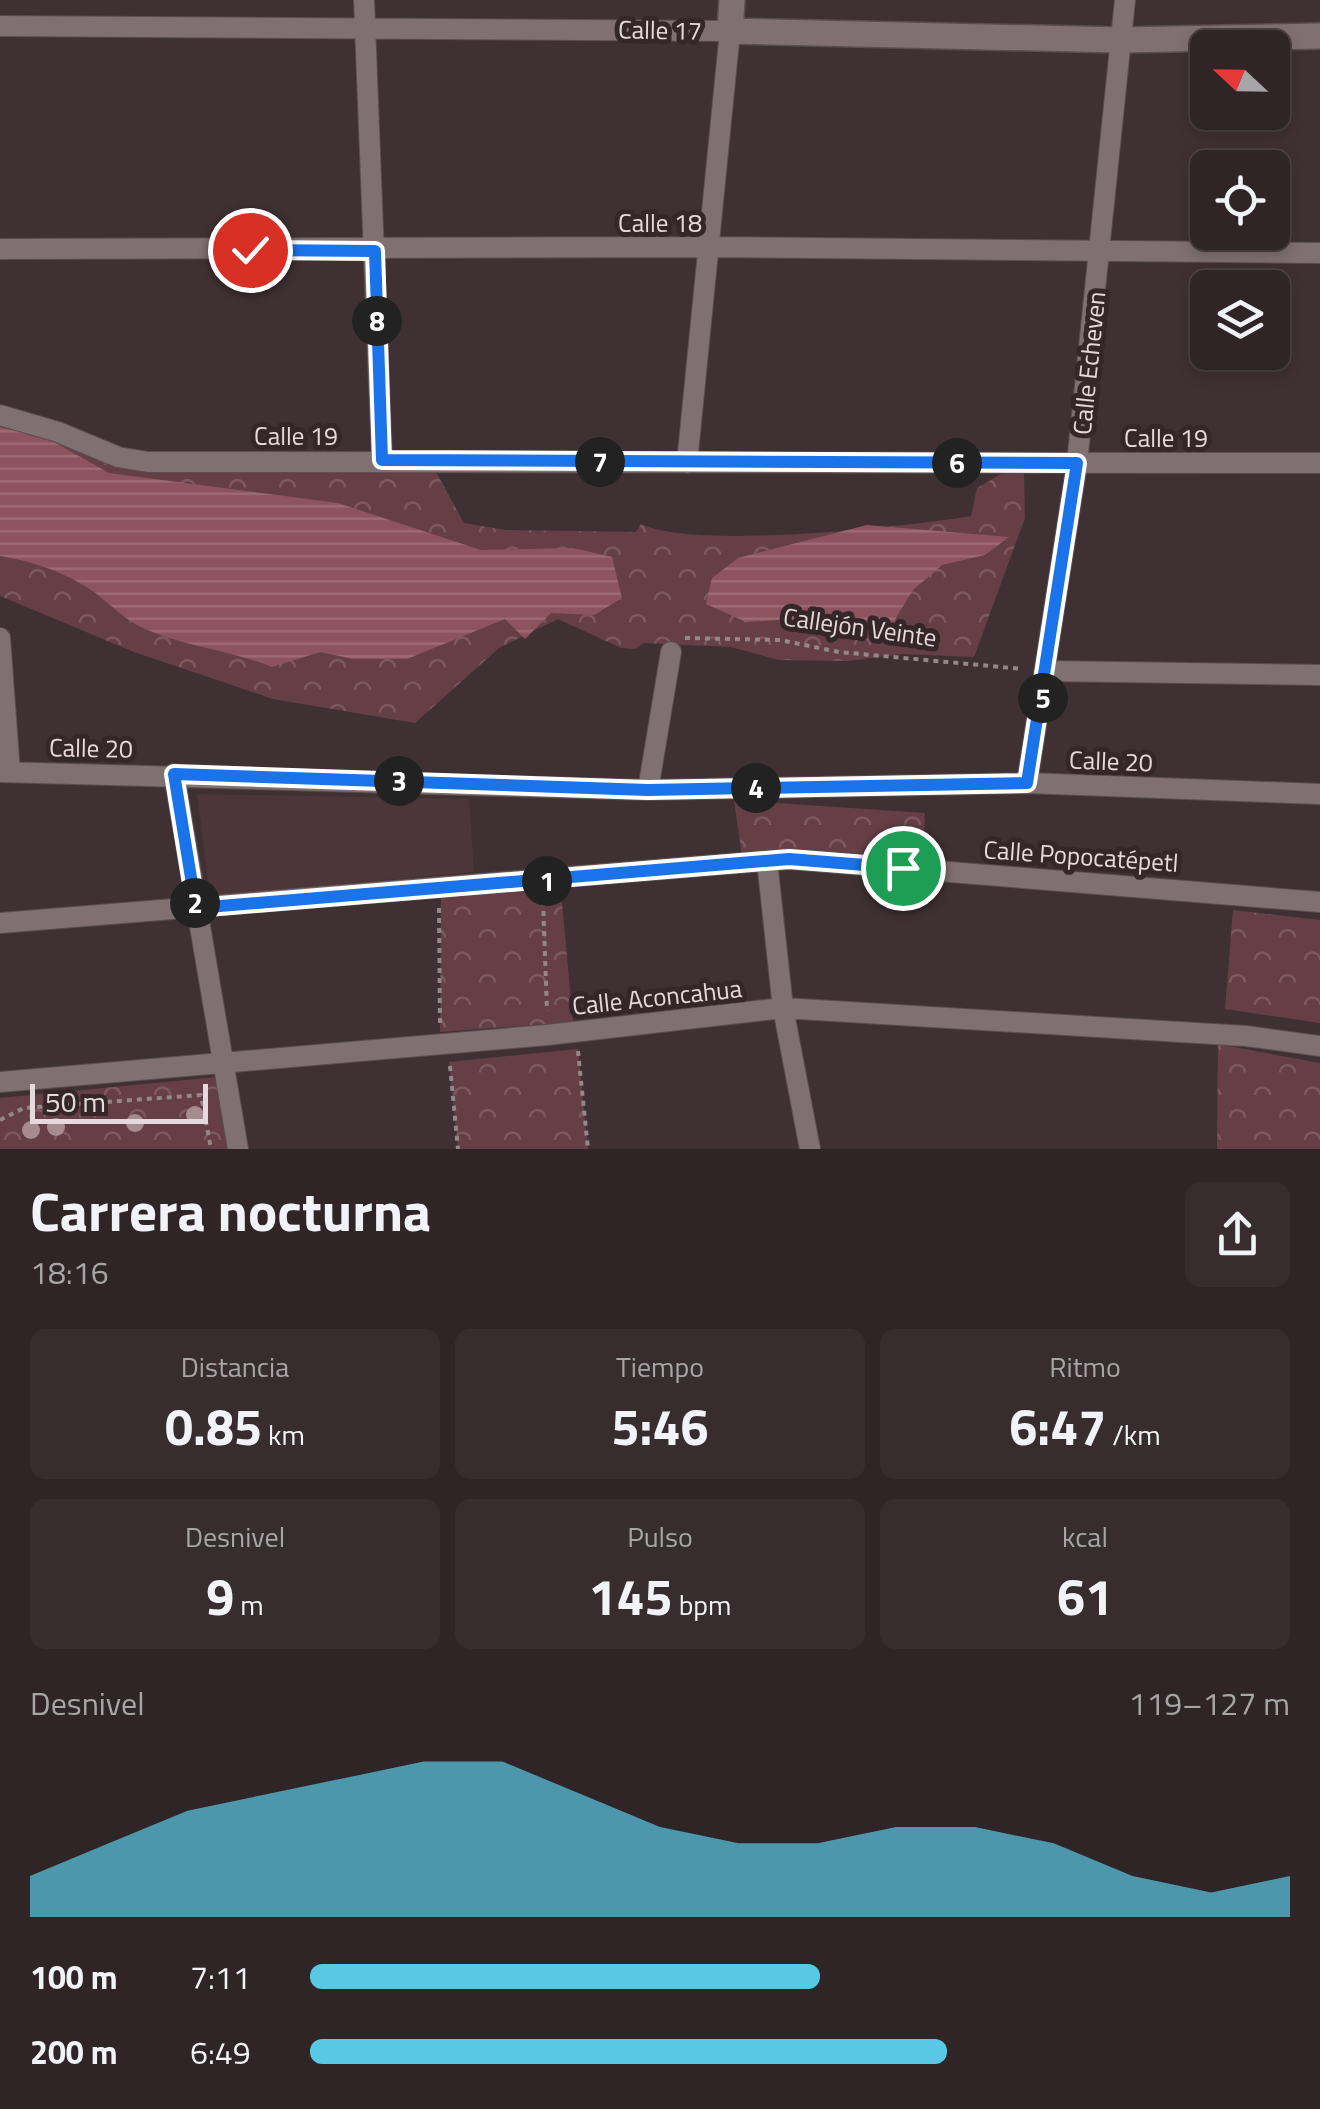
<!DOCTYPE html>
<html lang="es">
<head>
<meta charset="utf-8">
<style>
  :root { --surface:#2f2526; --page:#372d2e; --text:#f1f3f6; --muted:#a7a5a7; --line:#4a4243; --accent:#59c8e4 }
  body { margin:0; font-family:"Titillium Web",sans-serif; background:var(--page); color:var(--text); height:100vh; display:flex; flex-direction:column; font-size:38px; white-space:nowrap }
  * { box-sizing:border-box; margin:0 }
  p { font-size:32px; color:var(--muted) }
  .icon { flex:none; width:55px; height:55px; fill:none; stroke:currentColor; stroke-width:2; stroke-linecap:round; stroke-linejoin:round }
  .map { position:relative; height:1149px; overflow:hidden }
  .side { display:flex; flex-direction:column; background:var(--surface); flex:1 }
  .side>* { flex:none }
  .needle { width:65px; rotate:292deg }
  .controls { position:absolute; left:1190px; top:30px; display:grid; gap:20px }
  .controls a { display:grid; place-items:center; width:100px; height:100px; border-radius:15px; background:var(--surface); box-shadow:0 5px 15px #0003,0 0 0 2px var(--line); font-size:50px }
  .scale { position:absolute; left:30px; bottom:25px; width:178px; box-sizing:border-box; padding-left:10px; border:5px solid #e4dadc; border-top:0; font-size:28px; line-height:35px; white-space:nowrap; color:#e4dadc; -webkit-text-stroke:8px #352729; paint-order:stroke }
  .pin { position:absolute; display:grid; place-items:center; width:85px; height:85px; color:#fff; margin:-42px; border:5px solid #fff; border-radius:50%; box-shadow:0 2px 10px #0007 }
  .km { position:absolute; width:50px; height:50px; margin:-25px; border-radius:50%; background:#222; color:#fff; font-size:28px; line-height:50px; text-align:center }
  .round { display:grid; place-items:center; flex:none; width:105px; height:105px; border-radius:15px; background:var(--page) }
  .head { display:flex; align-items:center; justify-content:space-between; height:170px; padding:0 30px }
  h1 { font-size:55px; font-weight:700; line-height:75px }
  .figures { display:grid; grid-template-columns:repeat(3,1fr); gap:15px; height:170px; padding:10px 30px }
  .figures div { display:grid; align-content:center; border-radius:15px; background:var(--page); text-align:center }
  .figures b { font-size:50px; font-weight:700 }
  .figures small { font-size:28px; font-weight:400 }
  .figures p { font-size:28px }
  .chart { height:280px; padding:20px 30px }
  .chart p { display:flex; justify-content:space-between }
  .chart svg { width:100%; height:180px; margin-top:10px; fill:var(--accent); opacity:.7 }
  ul { padding:0 30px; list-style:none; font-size:32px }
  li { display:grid; grid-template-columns:160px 120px 1fr; align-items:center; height:75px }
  li i { height:25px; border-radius:12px; background:var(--accent) }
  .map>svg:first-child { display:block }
  .built { fill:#4c363a }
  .park { fill:url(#park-crowns) }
  .water { fill:url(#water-rules) }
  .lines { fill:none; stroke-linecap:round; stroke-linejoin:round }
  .minor-casing { stroke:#5a4e51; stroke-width:22 }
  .tertiary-casing { stroke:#5a4e51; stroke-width:28 }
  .path { stroke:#938789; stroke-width:4; stroke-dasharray:5 5; stroke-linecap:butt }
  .minor { stroke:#807072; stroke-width:20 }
  .tertiary { stroke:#807072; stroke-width:25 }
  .tree { fill:#a68b8f }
  .route-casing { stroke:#fff; stroke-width:20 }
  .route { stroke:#1a73e8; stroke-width:12 }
  .labels { text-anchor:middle; stroke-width:10; stroke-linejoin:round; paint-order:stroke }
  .street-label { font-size:25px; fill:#e4dadc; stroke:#352729 }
</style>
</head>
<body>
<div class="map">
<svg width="1320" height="1149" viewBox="0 0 1320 1149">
  <defs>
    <pattern id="park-crowns" width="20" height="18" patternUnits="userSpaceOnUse" patternTransform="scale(2.5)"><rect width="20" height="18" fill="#663e46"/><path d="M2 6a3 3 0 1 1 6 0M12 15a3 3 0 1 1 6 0" fill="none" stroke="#7c5960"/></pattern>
    <pattern id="water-rules" width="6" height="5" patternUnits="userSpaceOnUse" patternTransform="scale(2.5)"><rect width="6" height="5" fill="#8d535e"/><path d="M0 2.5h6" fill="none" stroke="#9d6b74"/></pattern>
  </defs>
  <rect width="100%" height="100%" fill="#3f3133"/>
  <path class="built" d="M 197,794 L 469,799 L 474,872 L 210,896 Z"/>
  <path class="park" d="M 0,423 L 150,469 L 436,472 L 464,523 L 505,530 L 636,532 L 641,524 C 696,550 905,527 971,516 L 977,488 L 1006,471 L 1024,473 L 1025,518 L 974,657 L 903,654 L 848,661 L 779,660 L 731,647 L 644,643 L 635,649 L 621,648 L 558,619 L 499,648 L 415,723 L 273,699 L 134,652 L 0,596 Z
    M 734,800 L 925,813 L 923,862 L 742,856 Z
    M 560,880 L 573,1022 L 440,1032 L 441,890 Z
    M 1233,910 L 1320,920 L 1320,1023 L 1225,1009 Z
    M 1218,1044 L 1320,1063 L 1320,1149 L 1217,1149 Z
    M 578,1049 L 588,1149 L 458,1149 L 449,1062 Z
    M 217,1077 L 229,1149 L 0,1149 L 0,1098 Z"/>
  <path class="water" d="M 0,427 L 47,438 L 109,473 L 338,503 L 481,550 L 573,548 L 612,557 L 622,598 L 594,615 L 551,613 L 525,639 L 505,619 L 407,659 L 353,659 L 320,652 L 272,667 C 230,650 187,647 145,629 C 126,621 110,604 94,592 C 65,572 35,562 0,556 Z
    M 867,525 L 1009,537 L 985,555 L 942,565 L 913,590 L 891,626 L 830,617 L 746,622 L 706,604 L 712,578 L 738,558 Z"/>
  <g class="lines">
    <g class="minor-casing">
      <path id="minor" d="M 364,0 L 382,460
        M 0,26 L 730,31 L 687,463
        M 0,249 L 706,247 L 1320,253
        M 0,415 L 58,432 L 118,457 L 148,462 L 1320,463
        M 0,638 L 10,772
        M 1047,671 L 1320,675
        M 0,772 L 648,790 L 1027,783 L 1320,794
        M 174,774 L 238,1149
        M 1027,783 L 1077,463 L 1125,0
        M 648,790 L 671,652
        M 767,861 L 783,1008 L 810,1149
        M 0,923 L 789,859 L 1320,902
        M 0,1082 L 547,1035 L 783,1008 L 1246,1036 L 1320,1046"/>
    </g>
    <g class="tertiary-casing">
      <path id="tertiary" d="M 732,0 L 730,31 L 1121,40 L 1320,36"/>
    </g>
    <path class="path" d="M 685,638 L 780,640 L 839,652 L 1023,669
      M 543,901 L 547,1011
      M 439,908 L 440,1023
      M 578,1051 L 588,1149
      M 450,1066 L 458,1149
      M 0,1120 L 24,1108 L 201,1095 L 211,1149"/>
    <use href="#minor" class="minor"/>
    <use href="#tertiary" class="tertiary"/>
  </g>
  <g class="tree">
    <circle cx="195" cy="1115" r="9"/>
    <circle cx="135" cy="1123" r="9"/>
    <circle cx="56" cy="1127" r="9"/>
    <circle cx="31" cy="1130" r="9"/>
  </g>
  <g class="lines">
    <g class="route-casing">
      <path id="route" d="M 250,250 L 375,251 L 382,460 L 1077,463 L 1027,783 L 648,790 L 174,774 L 196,908 L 789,859 L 903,868"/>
    </g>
    <use href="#route" class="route"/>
  </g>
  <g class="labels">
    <g class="street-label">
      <text transform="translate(660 30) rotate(1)" y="9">Calle 17</text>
      <text x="660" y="232">Calle 18</text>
      <text transform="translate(1089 363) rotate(-84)" y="9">Calle Echeven</text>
      <text x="296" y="445">Calle 19</text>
      <text x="1166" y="447">Calle 19</text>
      <text transform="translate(860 627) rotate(8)" y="9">Callejón Veinte</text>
      <text transform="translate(91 748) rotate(1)" y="9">Calle 20</text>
      <text transform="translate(1111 761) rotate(2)" y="9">Calle 20</text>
      <text transform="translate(1081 856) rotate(4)" y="9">Calle Popocatépetl</text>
      <text transform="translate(657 997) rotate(-6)" y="9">Calle Aconcahua</text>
    </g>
  </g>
</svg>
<div class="controls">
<a><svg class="needle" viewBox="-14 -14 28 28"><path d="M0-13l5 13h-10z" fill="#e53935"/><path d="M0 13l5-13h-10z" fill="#a7a5a7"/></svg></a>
<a><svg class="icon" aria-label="locate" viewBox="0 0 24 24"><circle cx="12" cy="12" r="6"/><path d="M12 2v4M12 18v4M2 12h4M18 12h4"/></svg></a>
<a><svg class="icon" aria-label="layers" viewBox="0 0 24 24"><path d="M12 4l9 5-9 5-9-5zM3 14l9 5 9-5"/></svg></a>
</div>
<div class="scale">50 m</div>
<div class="pin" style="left:903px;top:868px;background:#1e9e55"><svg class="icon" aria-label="arrive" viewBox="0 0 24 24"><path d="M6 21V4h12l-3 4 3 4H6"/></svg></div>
<div class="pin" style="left:250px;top:250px;background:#d93025"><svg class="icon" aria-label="check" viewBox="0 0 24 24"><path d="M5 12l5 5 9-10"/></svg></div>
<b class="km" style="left:547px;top:881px">1</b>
<b class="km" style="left:195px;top:903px">2</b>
<b class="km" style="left:399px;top:781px">3</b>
<b class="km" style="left:756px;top:788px">4</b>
<b class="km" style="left:1043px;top:698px">5</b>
<b class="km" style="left:957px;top:463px">6</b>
<b class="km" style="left:600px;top:462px">7</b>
<b class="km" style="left:377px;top:321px">8</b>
</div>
<section class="side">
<div class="head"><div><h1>Carrera nocturna</h1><p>18:16</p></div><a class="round"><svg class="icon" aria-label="share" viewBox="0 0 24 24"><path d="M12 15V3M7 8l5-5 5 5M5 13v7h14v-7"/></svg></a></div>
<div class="figures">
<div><p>Distancia</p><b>0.85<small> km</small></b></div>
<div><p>Tiempo</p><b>5:46</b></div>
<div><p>Ritmo</p><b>6:47<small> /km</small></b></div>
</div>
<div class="figures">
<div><p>Desnivel</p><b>9<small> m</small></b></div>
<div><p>Pulso</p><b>145<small> bpm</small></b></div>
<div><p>kcal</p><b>61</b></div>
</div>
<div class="chart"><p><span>Desnivel</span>119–127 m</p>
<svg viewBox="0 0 160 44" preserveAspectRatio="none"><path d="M0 44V34L10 26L20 18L30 14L40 10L50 6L60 6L70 14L80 22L90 26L100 26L110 22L120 22L130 26L140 34L150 38L160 34V44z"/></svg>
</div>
<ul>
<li><b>100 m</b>7:11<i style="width:52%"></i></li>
<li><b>200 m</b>6:49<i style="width:65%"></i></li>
</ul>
</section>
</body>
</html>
